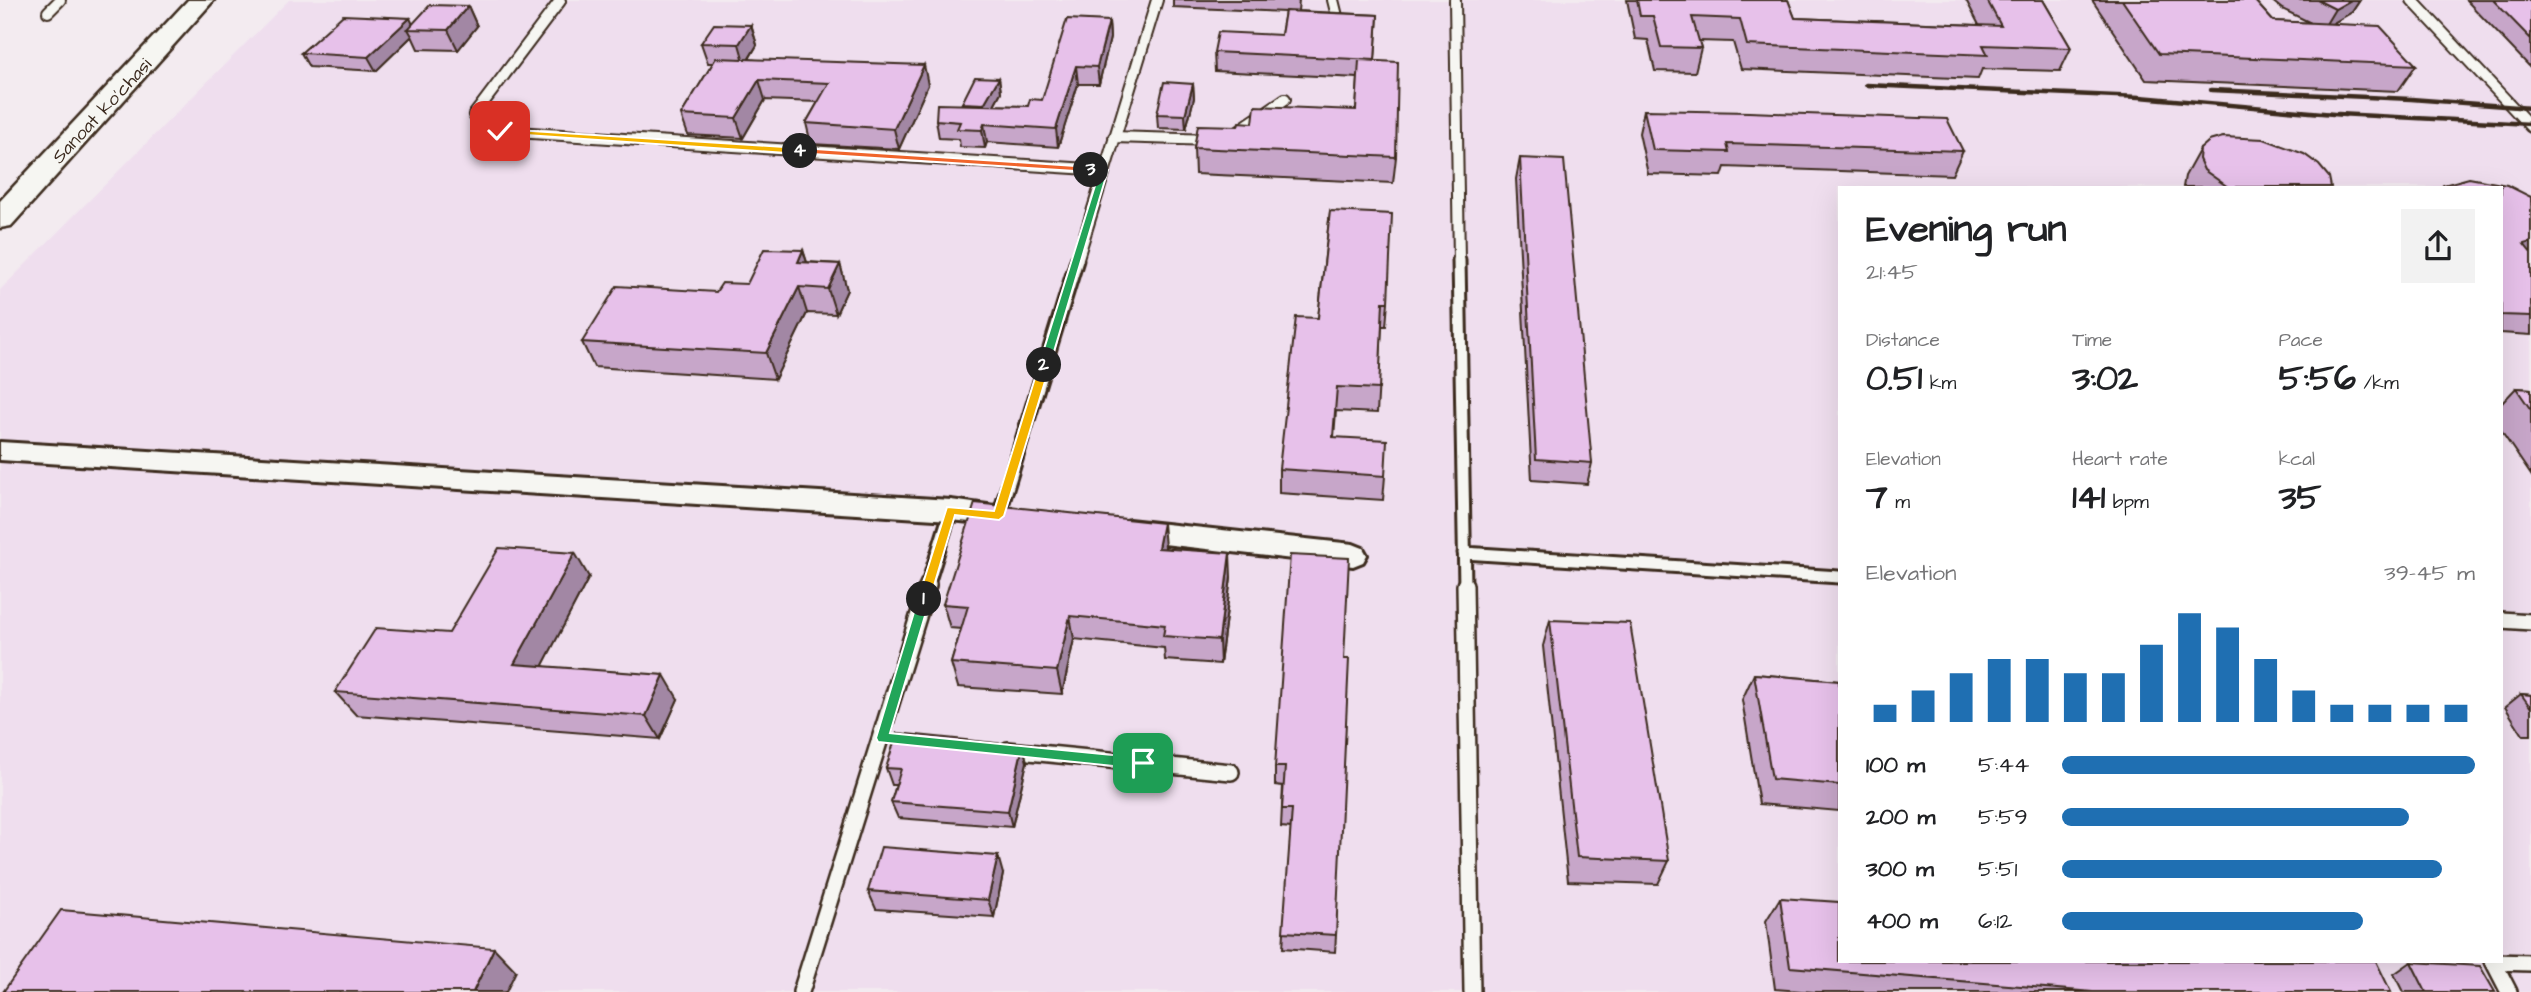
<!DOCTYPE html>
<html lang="en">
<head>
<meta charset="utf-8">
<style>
  :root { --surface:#fff; --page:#f2f2f2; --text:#202124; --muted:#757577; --accent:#1f6fb2 }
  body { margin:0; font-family:"Architects Daughter",sans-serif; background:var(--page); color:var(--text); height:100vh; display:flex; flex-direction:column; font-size:26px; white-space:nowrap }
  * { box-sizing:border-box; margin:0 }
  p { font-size:23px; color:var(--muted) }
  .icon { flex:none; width:38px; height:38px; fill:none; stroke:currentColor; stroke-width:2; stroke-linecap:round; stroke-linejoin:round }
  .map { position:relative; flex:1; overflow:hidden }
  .panel { position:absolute; left:1838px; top:186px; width:665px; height:777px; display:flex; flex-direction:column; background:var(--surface); border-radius:0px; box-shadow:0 7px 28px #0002 }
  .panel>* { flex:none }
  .pin { position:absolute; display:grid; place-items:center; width:60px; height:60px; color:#fff; margin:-30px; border-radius:14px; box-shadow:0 4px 10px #0006 }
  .km { position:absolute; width:35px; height:35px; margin:-18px; border-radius:50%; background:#222; color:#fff; font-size:19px; line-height:35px; text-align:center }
  .round { display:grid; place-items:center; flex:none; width:74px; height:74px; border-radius:0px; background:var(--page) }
  .summary { display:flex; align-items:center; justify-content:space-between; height:119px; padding:0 28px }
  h1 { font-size:38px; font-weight:700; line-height:52px }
  .figures { display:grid; grid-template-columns:repeat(3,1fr); gap:10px; height:119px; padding:7px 28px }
  .figures div { display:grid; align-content:center }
  .figures b { font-size:35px; font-weight:700 }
  .figures small { font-size:19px; font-weight:400 }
  .figures p { font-size:19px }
  .chart { height:196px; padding:14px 28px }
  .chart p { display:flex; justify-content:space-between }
  .chart svg { width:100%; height:126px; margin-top:7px; stroke:var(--accent); stroke-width:6 }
  ul { padding:0 28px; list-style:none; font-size:23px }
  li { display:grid; grid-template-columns:112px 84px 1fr; align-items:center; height:52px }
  li i { height:18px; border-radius:9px; background:var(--accent) }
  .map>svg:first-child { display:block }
  .built { fill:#efdeee; fill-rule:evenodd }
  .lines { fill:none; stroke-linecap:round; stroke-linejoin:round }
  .lane-far2-casing { stroke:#3b2a1e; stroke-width:14 }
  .lane-far1-casing { stroke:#3b2a1e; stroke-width:17 }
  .lane-casing { stroke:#3b2a1e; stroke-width:20 }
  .street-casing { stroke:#3b2a1e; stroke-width:6 }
  .secondary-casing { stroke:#3b2a1e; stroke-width:5 }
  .lane-far2 { stroke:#f6f6f2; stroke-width:10 }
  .lane-far1 { stroke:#f6f6f2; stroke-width:11 }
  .lane { stroke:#f6f6f2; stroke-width:15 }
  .street { fill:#f6f6f2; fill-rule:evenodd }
  .secondary { fill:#f6f6f2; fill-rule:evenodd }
  .rail { stroke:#3b2a1e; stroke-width:4.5 }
  .wall { fill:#c7a6c9; stroke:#3b2a1e; stroke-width:2 }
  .shaded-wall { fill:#a287a4; stroke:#3b2a1e; stroke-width:2 }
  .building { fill:#e7c1ea; stroke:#3b2a1e; stroke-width:2 }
  .split-1 { fill:#22a559; stroke:#fff; stroke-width:2 }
  .split-2 { fill:#f5b400; stroke:#fff; stroke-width:2 }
  .split-3 { fill:#22a559; stroke:#fff; stroke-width:2 }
  .split-4 { fill:#f0652b; stroke:#fff; stroke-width:2 }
  .split-5 { fill:#f5b400; stroke:#fff; stroke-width:2 }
  .labels { text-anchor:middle; stroke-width:5; stroke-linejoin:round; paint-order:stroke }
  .far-street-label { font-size:19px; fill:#3b2a1e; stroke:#f6f6f2 }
</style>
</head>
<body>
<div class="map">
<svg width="2531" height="992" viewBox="0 0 2531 992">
  <rect width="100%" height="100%" fill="#f3ebf0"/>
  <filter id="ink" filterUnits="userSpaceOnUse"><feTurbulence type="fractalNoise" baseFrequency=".0143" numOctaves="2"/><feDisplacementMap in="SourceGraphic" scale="14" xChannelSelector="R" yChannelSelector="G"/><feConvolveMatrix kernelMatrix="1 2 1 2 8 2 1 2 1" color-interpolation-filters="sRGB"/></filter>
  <g filter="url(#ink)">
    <path class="built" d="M 289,0 L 2531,0 L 2531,992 L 0,992 L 0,290 ZM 1839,187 L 2501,187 L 2501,961 L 1839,961 Z"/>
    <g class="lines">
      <g class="lane-far2-casing">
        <path id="lane-far2" d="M 1333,0 L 1339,24
          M 1455,0 L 1459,261
          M 2412,0 L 2531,127
          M 560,1 L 474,115 L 480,124 L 500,131 L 1104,170
          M 48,12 L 60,0
          M 1238,131 L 1285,99
          M 1114,137 L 1212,140
          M 1077,261 L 1157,0"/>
      </g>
      <g class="lane-far1-casing">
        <path id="lane-far1" d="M 1459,260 L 1465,587
          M 999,515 L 1077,260
          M 1464,553 L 1839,577
          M 927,587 L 951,510"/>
      </g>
      <g class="lane-casing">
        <path id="lane" d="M 1465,585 L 1472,992
          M 2501,620 L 2531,622
          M 1008,750 L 1231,772
          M 2493,961 L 2509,992
          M 2494,962 L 2531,963
          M 801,992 L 928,585"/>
      </g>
      <g class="street-casing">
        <path id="street" d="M 0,442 L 951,500 L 1017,509 L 1021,516 L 1017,523 L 1008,526 L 951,520 L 0,460 Z
          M 1129,520 L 1353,544 L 1363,548 L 1367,555 L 1363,562 L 1353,566 L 1129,540 L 1120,537 L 1116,530 L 1120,523 Z"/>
      </g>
      <g class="secondary-casing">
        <path id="secondary" d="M 188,0 L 214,0 L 11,226 L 0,228 L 0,201 Z"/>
      </g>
      <use href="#lane-far2" class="lane-far2"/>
      <use href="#lane-far1" class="lane-far1"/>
      <use href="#lane" class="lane"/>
      <use href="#street" class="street"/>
      <use href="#secondary" class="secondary"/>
      <path class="rail" d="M 1866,85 L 2140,97 L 2345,115
        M 2211,90 L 2411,99 L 2531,108
        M 2338,114 L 2531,124"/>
    </g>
    <path class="wall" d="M 1173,0 L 1299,0 L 1298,11 L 1378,15 L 1375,61 L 1396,157 L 1393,183 L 1195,174 L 1194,148 L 1238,126 L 1253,123 L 1356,110 L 1358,78 L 1215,71 L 1214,52 L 1281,35 L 1285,12 L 1173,7 Z
      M 1627,0 L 1788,0 L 1795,18 L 1979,25 L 1966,0 L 2043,0 L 2071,48 L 2060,71 L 1982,69 L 1978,79 L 1741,69 L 1733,42 L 1699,41 L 1701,48 L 1695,72 L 1655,71 L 1648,40 L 1635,39 Z
      M 2092,0 L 2254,0 L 2273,21 L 2311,23 L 2282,9 L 2271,0 L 2360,0 L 2352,12 L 2332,24 L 2416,65 L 2398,91 L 2146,80 Z
      M 2466,0 L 2531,0 L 2531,68 Z
      M 468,6 L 477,26 L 458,50 L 418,49 L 412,36 L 376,71 L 309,67 L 301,53 L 413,24 Z
      M 1109,21 L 1110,38 L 1099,84 L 1078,84 L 1058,147 L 987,142 L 985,148 L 960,147 L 959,139 L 939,138 L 936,120 L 962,104 L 962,103 L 999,78 L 1001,92 L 994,105 L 1028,106 L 1042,100 Z
      M 751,25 L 757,45 L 749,59 L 928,85 L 899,149 L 811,144 L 806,123 L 818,102 L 765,100 L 743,138 L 688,135 L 681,115 L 713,63 L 708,63 L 701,43 Z
      M 1193,84 L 1194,98 L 1186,129 L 1158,128 L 1157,114 Z
      M 1644,110 L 1963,151 L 1952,175 L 1725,167 L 1722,176 L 1648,174 L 1639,133 Z
      M 2200,149 L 2331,187 L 2183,187 L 2185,176 Z
      M 1520,158 L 1592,463 L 1587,484 L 1532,480 L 1516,179 Z
      M 2501,187 L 2531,197 L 2531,335 L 2501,333 Z
      M 1330,211 L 1388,302 L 1386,326 L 1382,326 L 1377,413 L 1336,411 L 1334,437 L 1385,476 L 1383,500 L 1279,493 L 1279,469 L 1318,318 Z
      M 803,250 L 807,262 L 840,264 L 847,290 L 836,314 L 807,313 L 775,379 L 594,367 L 582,342 L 716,292 L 747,284 Z
      M 2516,388 L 2531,389 L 2531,475 L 2501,431 L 2501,404 Z
      M 1165,548 L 1231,577 L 1220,664 L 1165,660 L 1164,648 L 1074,639 L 1062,694 L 958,687 L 951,663 L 961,629 L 950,628 L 943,604 Z
      M 589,577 L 542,666 L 678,699 L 660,739 L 356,715 L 335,692 L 449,633 Z
      M 1550,620 L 1669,861 L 1658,884 L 1568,881 L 1543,646 Z
      M 1344,659 L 1336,935 L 1335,952 L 1283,948 L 1291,828 L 1281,827 L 1283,786 L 1275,785 L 1275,767 Z
      M 1754,674 L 1839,681 L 1839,811 L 1759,804 L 1742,700 Z
      M 2521,694 L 2531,695 L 2531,735 L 2523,735 L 2505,707 Z
      M 1023,746 L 1027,762 L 1012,827 L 898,818 L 891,802 L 896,785 L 892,785 L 886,768 Z
      M 1003,874 L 994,917 L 876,909 L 868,891 Z
      M 1780,898 L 2391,992 L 1814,992 L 1775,989 L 1766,921 Z
      M 2411,962 L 2495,992 L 2403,992 L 2394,974 Z"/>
    <path class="shaded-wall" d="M 2351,0 L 2360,0 L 2352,12 L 2323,29 L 2335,9 Z
      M 468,6 L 477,26 L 458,50 L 448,30 Z
      M 410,18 L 415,29 L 408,29 L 412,36 L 376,71 L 368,57 Z
      M 1109,21 L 1110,38 L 1099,84 L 1097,67 Z
      M 751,25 L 757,45 L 745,65 L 739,44 Z
      M 924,65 L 928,85 L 899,149 L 894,129 Z
      M 1076,66 L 1078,84 L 1058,147 L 1056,129 Z
      M 999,78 L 1001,92 L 987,118 L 984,104 Z
      M 759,80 L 765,100 L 743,138 L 736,118 Z
      M 1193,84 L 1194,98 L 1186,129 L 1185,115 Z
      M 984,124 L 987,142 L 985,148 L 982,130 Z
      M 2531,242 L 2531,255 L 2524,244 Z
      M 803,250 L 811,276 L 798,262 Z
      M 840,264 L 847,290 L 836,314 L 828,289 Z
      M 799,287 L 807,313 L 775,379 L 766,353 Z
      M 1163,523 L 1165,547 L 1160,572 L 1158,548 Z
      M 575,553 L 589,577 L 531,688 L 514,664 Z
      M 1230,553 L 1231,577 L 1220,664 L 1219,640 Z
      M 1070,616 L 1074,639 L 1062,694 L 1057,671 Z
      M 664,675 L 678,699 L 660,739 L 646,716 Z
      M 1023,746 L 1027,762 L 1012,827 L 1008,811 Z
      M 998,856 L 1003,874 L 994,917 L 988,900 Z
      M 494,948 L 516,971 L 506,992 L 473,992 Z"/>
    <path class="building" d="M 1637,0 L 1788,0 L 1795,18 L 2001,26 L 1987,0 L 2043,0 L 2071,48 L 1983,45 L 1988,55 L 1747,45 L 1740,19 L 1692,17 L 1701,48 L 1661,47 L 1653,16 L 1640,16 Z
      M 2122,0 L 2254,0 L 2273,21 L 2380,26 L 2416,65 L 2159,54 Z
      M 2317,0 L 2351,0 L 2335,9 Z
      M 2493,0 L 2531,0 L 2531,39 Z
      M 430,5 L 468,6 L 448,30 L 408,29 Z
      M 1285,11 L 1378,15 L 1375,60 L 1214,52 L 1218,32 L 1281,35 Z
      M 343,15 L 410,18 L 368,57 L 301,53 Z
      M 1067,19 L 1109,21 L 1097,67 L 1076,66 L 1056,129 L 984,124 L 982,130 L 957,129 L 960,122 L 936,120 L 937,104 L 1028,106 L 1030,99 L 1042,100 Z
      M 714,24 L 751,25 L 739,44 L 701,43 Z
      M 716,58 L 924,65 L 894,129 L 806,123 L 829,83 L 759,80 L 736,118 L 681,115 Z
      M 1359,60 L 1398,62 L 1396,157 L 1194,148 L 1198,125 L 1238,126 L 1239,122 L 1253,123 L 1255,106 L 1356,110 Z
      M 975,77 L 999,78 L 984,104 L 962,103 Z
      M 1164,82 L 1193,84 L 1185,115 L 1157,114 Z
      M 1644,110 L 1749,112 L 1947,119 L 1963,151 L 1727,144 L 1729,152 L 1653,150 Z
      M 2223,137 L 2264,139 L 2304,154 L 2319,165 L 2329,177 L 2331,187 L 2228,187 L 2204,170 L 2199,159 L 2200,149 L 2209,141 Z
      M 1520,158 L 1564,160 L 1592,463 L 1536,459 Z
      M 2469,178 L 2507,185 L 2531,197 L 2531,242 L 2524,244 L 2531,253 L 2531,316 L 2501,315 L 2501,187 L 2442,187 L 2443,185 Z
      M 1330,211 L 1392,214 L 1388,302 L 1383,302 L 1379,389 L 1337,387 L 1333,437 L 1387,440 L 1385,476 L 1279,469 L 1296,317 L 1318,318 Z
      M 764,249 L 803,250 L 798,262 L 840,264 L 828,289 L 799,287 L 766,353 L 582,342 L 617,286 L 716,292 L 722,283 L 747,284 Z
      M 2516,388 L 2531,389 L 2531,410 Z
      M 975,503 L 1163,523 L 1158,548 L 1230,553 L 1219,640 L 1163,636 L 1165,625 L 1070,616 L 1057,671 L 951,663 L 968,606 L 943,604 Z
      M 499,548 L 575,553 L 514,664 L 664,675 L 646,716 L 335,692 L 376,628 L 449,633 Z
      M 1290,555 L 1349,558 L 1344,659 L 1349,659 L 1336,935 L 1283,932 L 1292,809 L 1282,809 L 1285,767 L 1275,767 Z
      M 1550,620 L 1630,623 L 1669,861 L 1577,857 Z
      M 1754,674 L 1839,681 L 1839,785 L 1772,779 Z
      M 2521,694 L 2531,695 L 2531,708 Z
      M 897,733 L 1023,746 L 1008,811 L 891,802 L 901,769 L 886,768 Z
      M 881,847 L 998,856 L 988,900 L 868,891 Z
      M 1780,898 L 1839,902 L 1839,961 L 2376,961 L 2391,992 L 2093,992 L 1790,967 Z
      M 61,910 L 494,948 L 473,992 L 3,992 Z
      M 2411,962 L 2480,966 L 2495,992 L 2426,992 Z"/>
  </g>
  <path class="split-1" d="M 924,594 L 930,599 L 890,733 L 1143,758 L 1150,763 L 1148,767 L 1143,769 L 878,742 L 876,738 L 918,599 Z"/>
  <path class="split-2" d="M 1044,361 L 1050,365 L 1004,516 L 999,520 L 955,515 L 930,599 L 929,602 L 920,602 L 918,599 L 947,507 L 994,511 L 1039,365 Z"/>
  <path class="split-3" d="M 1088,168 L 1108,170 L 1050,365 L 1044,368 L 1039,365 L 1099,173 L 1088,172 Z"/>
  <path class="split-4" d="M 800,148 L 1091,167 L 1095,170 L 1091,172 L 797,153 L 797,149 Z"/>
  <path class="split-5" d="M 500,129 L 800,148 L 804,151 L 800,154 L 497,133 Z"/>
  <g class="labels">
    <g class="far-street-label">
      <text transform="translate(101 110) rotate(-47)" y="7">Sanoat ko'chasi</text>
    </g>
  </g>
</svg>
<div class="pin" style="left:1143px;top:763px;background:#1e9e55"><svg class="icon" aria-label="arrive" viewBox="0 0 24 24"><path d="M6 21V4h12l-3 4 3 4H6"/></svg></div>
<div class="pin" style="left:500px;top:131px;background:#d93025"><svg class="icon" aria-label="check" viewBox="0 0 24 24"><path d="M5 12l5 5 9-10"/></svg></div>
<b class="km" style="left:924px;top:599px">1</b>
<b class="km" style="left:1044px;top:365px">2</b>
<b class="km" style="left:1091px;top:170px">3</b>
<b class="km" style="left:800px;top:151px">4</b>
<section class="panel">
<div class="summary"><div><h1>Evening run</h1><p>21:45</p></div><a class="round"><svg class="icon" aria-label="share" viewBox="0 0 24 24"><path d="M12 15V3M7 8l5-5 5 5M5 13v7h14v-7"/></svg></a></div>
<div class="figures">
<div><p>Distance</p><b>0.51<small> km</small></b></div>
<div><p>Time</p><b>3:02</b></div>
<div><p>Pace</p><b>5:56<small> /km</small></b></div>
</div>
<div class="figures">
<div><p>Elevation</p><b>7<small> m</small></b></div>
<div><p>Heart rate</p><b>141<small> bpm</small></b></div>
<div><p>kcal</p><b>35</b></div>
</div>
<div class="chart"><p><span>Elevation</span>39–45 m</p>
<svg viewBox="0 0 160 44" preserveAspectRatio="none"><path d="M5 44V38M15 44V33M25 44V27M35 44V22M45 44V22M55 44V27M65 44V27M75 44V17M85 44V6M95 44V11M105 44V22M115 44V33M125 44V38M135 44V38M145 44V38M155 44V38"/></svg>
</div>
<ul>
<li><b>100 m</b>5:44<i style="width:100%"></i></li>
<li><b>200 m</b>5:59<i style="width:84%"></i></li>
<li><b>300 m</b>5:51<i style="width:92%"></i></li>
<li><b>400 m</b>6:12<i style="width:73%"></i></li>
</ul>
</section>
</div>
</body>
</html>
